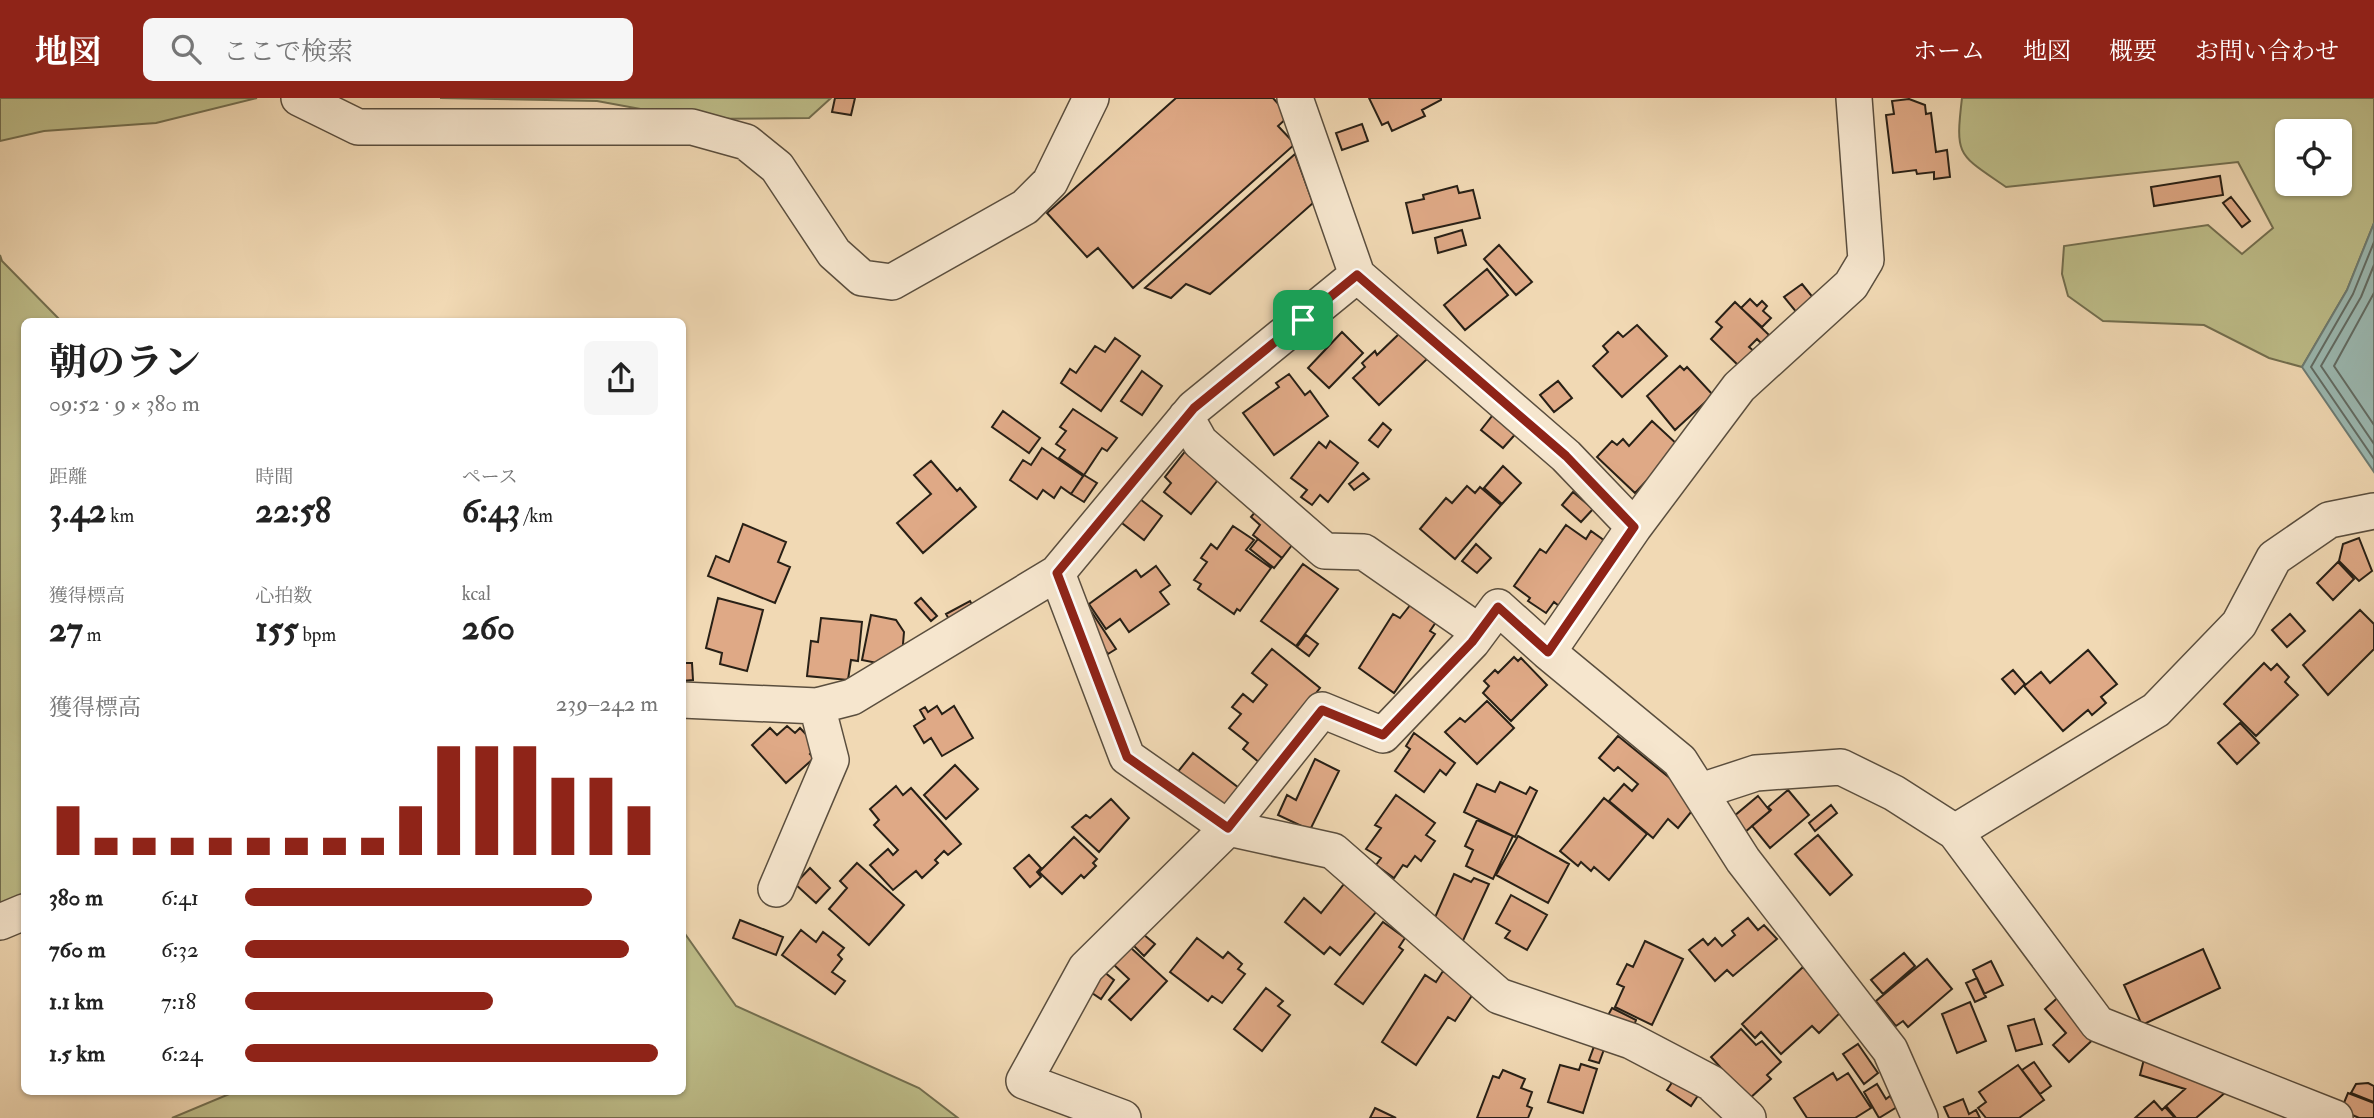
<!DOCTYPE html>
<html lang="ja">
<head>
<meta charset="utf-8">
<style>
  :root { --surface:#fff; --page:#f6f6f6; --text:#222; --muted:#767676; --accent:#8f2418 }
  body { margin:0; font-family:"IM FELL Double Pica","Noto Serif JP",serif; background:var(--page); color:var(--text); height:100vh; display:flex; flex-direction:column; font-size:26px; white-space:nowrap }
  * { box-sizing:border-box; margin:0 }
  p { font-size:23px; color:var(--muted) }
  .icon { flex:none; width:38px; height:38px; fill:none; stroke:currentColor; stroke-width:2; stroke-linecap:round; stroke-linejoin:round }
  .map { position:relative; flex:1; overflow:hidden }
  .drawer { position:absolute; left:21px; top:220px; width:665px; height:777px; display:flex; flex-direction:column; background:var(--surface); border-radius:10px; box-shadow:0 2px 5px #0004 }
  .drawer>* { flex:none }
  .tools { position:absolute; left:2275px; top:21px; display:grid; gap:14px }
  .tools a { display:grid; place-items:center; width:77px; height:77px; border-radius:10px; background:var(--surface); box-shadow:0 2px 5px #0004; font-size:35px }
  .pin { position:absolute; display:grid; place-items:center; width:60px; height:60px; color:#fff; margin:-30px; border-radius:14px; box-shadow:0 4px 10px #0006 }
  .round { display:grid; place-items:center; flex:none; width:74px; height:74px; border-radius:10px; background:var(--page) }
  .overview { display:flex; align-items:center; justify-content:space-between; height:119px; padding:0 28px }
  h1 { font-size:38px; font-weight:700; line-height:52px }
  .figures { display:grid; grid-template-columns:repeat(3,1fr); gap:10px; height:119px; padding:7px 28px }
  .figures div { display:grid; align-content:center }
  .figures b { font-size:35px; font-weight:700 }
  .figures small { font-size:19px; font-weight:400 }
  .figures p { font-size:19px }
  .chart { height:196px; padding:14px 28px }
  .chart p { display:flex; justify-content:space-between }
  .chart svg { width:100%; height:126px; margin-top:7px; stroke:var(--accent); stroke-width:6 }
  ul { padding:0 28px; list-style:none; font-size:23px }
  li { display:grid; grid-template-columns:112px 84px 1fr; align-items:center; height:52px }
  li i { height:18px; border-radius:9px; background:var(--accent) }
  header { display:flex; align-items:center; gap:42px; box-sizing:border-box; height:98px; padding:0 35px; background:var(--accent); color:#fff }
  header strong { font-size:33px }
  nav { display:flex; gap:38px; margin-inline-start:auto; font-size:24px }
  .search { width:490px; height:63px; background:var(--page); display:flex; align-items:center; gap:18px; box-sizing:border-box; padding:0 24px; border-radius:10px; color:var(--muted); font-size:26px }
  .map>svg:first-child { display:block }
  .green { fill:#bebe8a; stroke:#736f50; stroke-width:2; fill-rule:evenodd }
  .water { fill:#9bb9b2; stroke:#6d7c74; stroke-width:2 }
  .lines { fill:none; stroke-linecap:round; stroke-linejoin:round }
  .shore { stroke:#626c64; stroke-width:2 }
  .building { fill:#dfa986; stroke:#282016; stroke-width:2 }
  .minor-casing { stroke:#5a4e3e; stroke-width:38 }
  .minor { stroke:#f6e6ce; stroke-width:35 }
  .route-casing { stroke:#fff; stroke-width:14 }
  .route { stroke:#8f2418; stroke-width:9 }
</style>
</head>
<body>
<header>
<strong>地図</strong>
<div class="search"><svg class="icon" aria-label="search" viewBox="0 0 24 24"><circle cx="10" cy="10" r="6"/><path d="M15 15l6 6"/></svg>ここで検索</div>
<nav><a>ホーム</a><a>地図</a><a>概要</a><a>お問い合わせ</a></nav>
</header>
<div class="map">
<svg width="2374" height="1020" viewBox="0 0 2374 1020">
  <rect width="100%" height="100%" fill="#f1d9b4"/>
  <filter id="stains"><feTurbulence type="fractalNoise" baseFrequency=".00286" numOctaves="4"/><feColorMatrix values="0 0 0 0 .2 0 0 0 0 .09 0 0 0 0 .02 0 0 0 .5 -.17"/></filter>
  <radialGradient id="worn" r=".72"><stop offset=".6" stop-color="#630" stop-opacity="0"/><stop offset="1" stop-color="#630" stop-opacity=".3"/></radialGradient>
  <path class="green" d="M 0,0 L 257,0 L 156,25 L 44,33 L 0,43 Z
    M 440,0 L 831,0 L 809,20 L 695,21 L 597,3 Z
    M 1962,0 L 2374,0 L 2374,125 L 2347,192 L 2302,269 L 2269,260 L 2204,227 L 2103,223 L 2068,198 L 2062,176 L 2064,148 L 2208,127 L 2242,156 L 2273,130 L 2238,64 L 2006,89 C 1958,56 1955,59 1962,0 ZM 2287,33 L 2340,33 L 2340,86 L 2287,86 Z
    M 0,157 L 2,163 L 62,224 L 24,224 L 24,827 L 0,842 Z
    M 683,833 L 736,908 L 919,990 L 958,1020 L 172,1020 L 234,994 L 682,994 Z"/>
  <path class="water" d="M 2374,125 L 2374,374 L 2302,269 L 2347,192 Z"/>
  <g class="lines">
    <path class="shore" d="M 2374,144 L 2353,196 L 2311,269 L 2374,361
      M 2374,167 L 2361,199 L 2321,268 L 2374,346
      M 2374,195 L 2334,268 L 2374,327"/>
  </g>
  <path class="building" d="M 835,0 L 855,0 L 851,17 L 832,14 Z
    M 1176,0 L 1273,0 L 1289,18 L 1278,28 L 1295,46 L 1133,190 L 1098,150 L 1087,159 L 1047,115 Z
    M 1369,0 L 1441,0 L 1441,2 L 1422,12 L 1425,18 L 1392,33 L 1388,24 L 1382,27 Z
    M 1909,1 L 1925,7 L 1926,16 L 1931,15 L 1936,54 L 1947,52 L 1950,79 L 1934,81 L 1934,74 L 1917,76 L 1916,72 L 1893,75 L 1886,17 L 1894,16 L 1892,3 Z
    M 1362,26 L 1368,43 L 1342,52 L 1336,35 Z
    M 1295,56 L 1313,105 L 1210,196 L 1186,186 L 1171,200 L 1145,190 Z
    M 2220,78 L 2223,97 L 2154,108 L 2151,89 Z
    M 1457,88 L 1459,95 L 1473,92 L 1480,120 L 1413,135 L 1406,105 L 1424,101 L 1423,97 Z
    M 2231,99 L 2250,123 L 2242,129 L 2223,105 Z
    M 1462,132 L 1466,147 L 1438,155 L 1435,140 Z
    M 1499,147 L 1532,184 L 1516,197 L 1484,161 Z
    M 1487,171 L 1508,197 L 1465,232 L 1444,207 Z
    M 1802,186 L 1815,202 L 1797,215 L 1784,199 Z
    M 1750,201 L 1757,208 L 1762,203 L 1767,208 L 1763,213 L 1771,220 L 1762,229 L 1741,210 Z
    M 1735,204 L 1769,237 L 1761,245 L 1757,241 L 1749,249 L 1755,254 L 1740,269 L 1711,241 L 1722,229 L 1716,224 Z
    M 1637,227 L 1667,258 L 1622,299 L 1593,268 L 1608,254 L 1603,248 L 1618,234 L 1623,239 Z
    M 1342,234 L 1363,255 L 1329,290 L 1308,270 Z
    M 1401,234 L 1427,261 L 1379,307 L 1353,280 L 1365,269 L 1362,265 L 1375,253 L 1377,257 Z
    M 1115,240 L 1140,258 L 1101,313 L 1061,285 L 1070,271 L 1076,275 L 1095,248 L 1105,254 Z
    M 1680,268 L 1684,272 L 1687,269 L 1713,297 L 1675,332 L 1647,298 Z
    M 1142,273 L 1162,288 L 1142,317 L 1121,303 Z
    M 1289,276 L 1305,297 L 1310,293 L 1328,318 L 1274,357 L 1243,315 L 1279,289 L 1276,285 Z
    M 1558,283 L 1572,300 L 1554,314 L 1540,297 Z
    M 1073,311 L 1117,340 L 1107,353 L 1102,350 L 1084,377 L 1059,360 L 1065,352 L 1056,346 L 1066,333 L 1060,329 Z
    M 1003,313 L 1040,340 L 1029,355 L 992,329 Z
    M 1496,313 L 1519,332 L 1503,350 L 1481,332 Z
    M 1652,323 L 1679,348 L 1635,395 L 1597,359 L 1612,343 L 1617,347 L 1623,341 L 1629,348 Z
    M 1383,325 L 1391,332 L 1378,349 L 1369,342 Z
    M 1330,343 L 1358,365 L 1328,404 L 1320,397 L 1312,407 L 1301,399 L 1307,392 L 1291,380 L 1319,344 L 1326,350 Z
    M 1042,350 L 1083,378 L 1071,396 L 1061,389 L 1054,400 L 1043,392 L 1037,401 L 1010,382 L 1023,362 L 1031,367 Z
    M 1187,351 L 1221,378 L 1191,416 L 1164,394 L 1171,385 L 1165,379 Z
    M 931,363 L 957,393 L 960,390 L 976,409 L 923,455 L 897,425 L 931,396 L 914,377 Z
    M 1503,368 L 1521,385 L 1502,406 L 1484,390 Z
    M 1363,375 L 1369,381 L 1354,392 L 1349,386 Z
    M 1084,377 L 1097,385 L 1084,404 L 1071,396 Z
    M 1467,388 L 1475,395 L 1480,389 L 1501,407 L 1455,461 L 1420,431 L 1446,400 L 1452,405 Z
    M 1573,394 L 1593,411 L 1581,424 L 1562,407 Z
    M 1136,398 L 1162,418 L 1144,442 L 1118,422 Z
    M 1261,407 L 1299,438 L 1282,460 L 1253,437 L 1260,427 L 1251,419 Z
    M 743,426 L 786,444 L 778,464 L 790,469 L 775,505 L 708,478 L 716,458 L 729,464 Z
    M 1566,427 L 1586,441 L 1591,433 L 1605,443 L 1559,508 L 1554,504 L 1546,515 L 1528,503 L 1530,500 L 1514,488 L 1540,451 L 1546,455 Z
    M 1233,428 L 1254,442 L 1246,452 L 1271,470 L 1240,513 L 1237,511 L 1234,516 L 1198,491 L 1201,486 L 1194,482 L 1207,464 L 1201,460 L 1211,446 L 1217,451 Z
    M 2359,440 L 2372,473 L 2359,483 L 2339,463 L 2343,446 Z
    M 1258,441 L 1282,460 L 1274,470 L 1250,451 Z
    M 1476,446 L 1491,460 L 1477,475 L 1462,463 Z
    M 2338,464 L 2354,481 L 2333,502 L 2317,485 Z
    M 1303,466 L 1338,491 L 1296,548 L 1261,523 Z
    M 1156,468 L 1170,487 L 1160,494 L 1169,506 L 1129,534 L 1120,521 L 1106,531 L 1089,506 L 1136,472 L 1141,479 Z
    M 718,500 L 763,512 L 747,573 L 720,566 L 722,555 L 706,550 Z
    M 921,500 L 937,518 L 931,523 L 915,505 Z
    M 970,503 L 975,512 L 951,525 L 946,516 Z
    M 1411,506 L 1436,524 L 1430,533 L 1435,536 L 1394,595 L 1359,570 L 1393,516 L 1400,520 Z
    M 2360,512 L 2374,526 L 2374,551 L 2328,597 L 2303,567 Z
    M 1091,513 L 1116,551 L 1108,556 L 1083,519 Z
    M 2290,516 L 2305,533 L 2287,549 L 2272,532 Z
    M 871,517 L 896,522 L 904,534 L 902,558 L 887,567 L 862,562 Z
    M 821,520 L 862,524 L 858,563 L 851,562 L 848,582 L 807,578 L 811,543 L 818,544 Z
    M 1306,537 L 1318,546 L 1309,558 L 1297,549 Z
    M 1272,551 L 1320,590 L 1260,665 L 1243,651 L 1248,645 L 1229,630 L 1241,616 L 1232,609 L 1243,596 L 1253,604 L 1267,587 L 1252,575 Z
    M 2088,552 L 2117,586 L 2101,599 L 2106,605 L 2092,617 L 2088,612 L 2063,633 L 2024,588 L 2041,574 L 2050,585 Z
    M 1514,559 L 1518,563 L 1521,560 L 1547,587 L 1511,623 L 1483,595 L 1489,588 L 1484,583 L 1495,572 L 1498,575 Z
    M 682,565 L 692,565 L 693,582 L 682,583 Z
    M 2264,565 L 2271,572 L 2277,566 L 2289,579 L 2285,584 L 2298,597 L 2256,638 L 2224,606 Z
    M 2013,572 L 2025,586 L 2015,596 L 2002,581 Z
    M 1487,603 L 1514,630 L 1477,666 L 1445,634 L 1460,620 L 1465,624 Z
    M 937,608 L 942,616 L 954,608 L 973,640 L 942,658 L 931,640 L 924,645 L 914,628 L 925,621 L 920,612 L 925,609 L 928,614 Z
    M 2240,625 L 2259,645 L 2237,666 L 2218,645 Z
    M 787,628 L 795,635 L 800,630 L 818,649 L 810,656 L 814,660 L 786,685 L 752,647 L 770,630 L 777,637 Z
    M 1414,635 L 1455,665 L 1446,677 L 1440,672 L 1424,694 L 1395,673 L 1410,651 L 1406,648 Z
    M 1618,638 L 1687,694 L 1696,708 L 1678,730 L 1668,721 L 1653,740 L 1609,703 L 1624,686 L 1632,693 L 1638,686 L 1618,669 L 1614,673 L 1599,660 Z
    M 1193,655 L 1239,690 L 1222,711 L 1176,676 Z
    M 1315,661 L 1339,673 L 1310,732 L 1278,717 L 1287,697 L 1296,702 Z
    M 955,667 L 978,691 L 946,721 L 924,697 Z
    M 1500,684 L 1526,696 L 1530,689 L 1537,693 L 1515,739 L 1464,714 L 1477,686 L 1495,694 Z
    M 896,688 L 903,697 L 911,690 L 961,746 L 948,757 L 944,753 L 935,762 L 938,765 L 922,780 L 916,773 L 893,792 L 870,767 L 888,751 L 893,757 L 898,752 L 874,727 L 879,722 L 870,711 Z
    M 1788,692 L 1809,717 L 1770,750 L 1752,728 L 1771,712 L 1768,709 Z
    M 1396,697 L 1435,725 L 1426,737 L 1435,743 L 1421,763 L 1415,758 L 1407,769 L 1403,767 L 1394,780 L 1376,767 L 1381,760 L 1366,751 L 1381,730 L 1375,727 Z
    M 1758,698 L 1770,713 L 1745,734 L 1733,719 Z
    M 1604,700 L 1647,736 L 1609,782 L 1594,769 L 1591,773 L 1581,764 L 1578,768 L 1560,753 Z
    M 1111,701 L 1129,720 L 1099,754 L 1072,729 L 1086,717 L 1090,720 Z
    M 1831,707 L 1837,715 L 1815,733 L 1809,725 Z
    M 1477,722 L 1513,738 L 1493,781 L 1466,768 L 1473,752 L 1465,748 Z
    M 1818,737 L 1852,777 L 1830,797 L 1795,756 Z
    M 1518,738 L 1569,766 L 1548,805 L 1496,777 Z
    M 1074,739 L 1097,761 L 1093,765 L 1096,768 L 1084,780 L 1081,777 L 1062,796 L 1039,774 Z
    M 1029,757 L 1041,770 L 1037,774 L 1041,779 L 1030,789 L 1014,770 Z
    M 857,765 L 904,807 L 869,847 L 829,811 L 847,790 L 840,783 Z
    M 810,770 L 830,790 L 816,805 L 795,786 Z
    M 1454,776 L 1471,784 L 1474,780 L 1489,786 L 1460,849 L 1433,824 Z
    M 1344,786 L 1377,813 L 1340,857 L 1330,849 L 1324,856 L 1285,824 L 1304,800 L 1321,815 Z
    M 1511,797 L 1547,817 L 1527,852 L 1505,840 L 1510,833 L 1496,825 Z
    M 1748,820 L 1758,832 L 1764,827 L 1777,841 L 1733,878 L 1727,872 L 1715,883 L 1689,852 L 1703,841 L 1708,847 L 1715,840 L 1722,848 L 1735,837 L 1732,833 Z
    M 740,822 L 783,839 L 776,857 L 733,840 Z
    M 1383,824 L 1405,840 L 1399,849 L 1403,852 L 1363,906 L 1335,886 Z
    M 801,832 L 816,844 L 823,834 L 844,850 L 838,857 L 842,861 L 832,874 L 845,883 L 835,896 L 782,857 Z
    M 1143,836 L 1155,846 L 1144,858 L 1133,847 Z
    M 1197,840 L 1223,860 L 1228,854 L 1242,866 L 1238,871 L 1245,876 L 1222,905 L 1212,898 L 1208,903 L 1170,874 Z
    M 1645,843 L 1683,861 L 1652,927 L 1615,909 L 1624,889 L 1617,886 L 1627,866 L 1633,869 Z
    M 1130,849 L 1167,883 L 1131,922 L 1109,902 L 1129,881 L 1113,866 Z
    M 2203,851 L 2220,890 L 2142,927 L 2124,887 Z
    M 1904,855 L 1915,868 L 1883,896 L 1871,882 Z
    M 1927,861 L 1952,891 L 1908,929 L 1903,923 L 1896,928 L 1876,903 Z
    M 1991,863 L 2003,887 L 1984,896 L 1973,872 Z
    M 1803,869 L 1843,912 L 1819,935 L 1812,928 L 1781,956 L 1761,934 L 1755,940 L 1742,926 Z
    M 1103,873 L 1114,882 L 1101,901 L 1089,893 Z
    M 1443,873 L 1475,893 L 1455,923 L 1448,919 L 1416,967 L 1382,944 L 1425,877 L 1436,884 Z
    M 1977,880 L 1986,899 L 1975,904 L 1966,885 Z
    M 1266,890 L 1283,903 L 1278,908 L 1290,917 L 1262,953 L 1234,931 Z
    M 2063,895 L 2100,935 L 2069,964 L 2053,947 L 2066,935 L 2045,911 Z
    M 1970,904 L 1986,943 L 1957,955 L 1942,916 Z
    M 1612,910 L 1636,922 L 1632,933 L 1606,921 Z
    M 2034,921 L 2042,946 L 2016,953 L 2008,928 Z
    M 1741,931 L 1756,947 L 1762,943 L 1781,964 L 1767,977 L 1771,981 L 1749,1001 L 1711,959 Z
    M 1596,943 L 1606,946 L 1599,965 L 1589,962 Z
    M 1858,946 L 1878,975 L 1864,986 L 1843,956 Z
    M 2146,953 L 2227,993 L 2196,1020 L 2176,1020 L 2166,1008 L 2185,991 L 2140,977 Z
    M 2034,964 L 2051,988 L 2040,996 L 2022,972 Z
    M 1581,966 L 1597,971 L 1583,1015 L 1548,1004 L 1560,967 L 1579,972 Z
    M 2018,967 L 2044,1002 L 2019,1020 L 1986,1020 L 1978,1010 L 1986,1004 L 1979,994 Z
    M 1503,972 L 1525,981 L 1521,990 L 1532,994 L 1527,1008 L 1532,1010 L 1528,1020 L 1477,1020 L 1493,978 L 1499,980 Z
    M 1833,975 L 1837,982 L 1848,975 L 1871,1010 L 1855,1020 L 1807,1020 L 1794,1000 Z
    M 1677,977 L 1701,993 L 1691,1008 L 1667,992 Z
    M 2368,985 L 2374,988 L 2374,1004 L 2351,995 L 2356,986 Z
    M 1877,986 L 1886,1001 L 1890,998 L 1897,1009 L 1879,1020 L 1864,994 Z
    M 2348,995 L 2374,1005 L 2374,1020 L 2359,1020 L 2341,1012 Z
    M 1963,1001 L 1969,1016 L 1976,1012 L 1980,1020 L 1949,1020 L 1944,1009 Z
    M 2154,1003 L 2162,1012 L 2165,1009 L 2175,1020 L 2135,1020 Z
    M 1375,1010 L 1396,1020 L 1370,1020 Z"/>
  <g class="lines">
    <g class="minor-casing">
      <path id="minor" d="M 299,0 L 358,29 L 692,29 L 746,44 L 777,69 L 834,155 L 862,180 L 892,184 L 1025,109 L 1050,84 L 1091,0
        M 1295,0 L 1357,177 L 1566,358 L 1634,429
        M 1854,0 L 1866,162 L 1851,187 L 1739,289 L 1634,429 L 1548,554 L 1680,663 L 1743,762 L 1890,952 L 1920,1020
        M 1186,319 L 1200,344 L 1325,453 L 1364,454 L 1479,534
        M 1057,475 L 1127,659 L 1228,730 L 1333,753 L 1499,898 L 1631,943 L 1711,985 L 1748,1020
        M 682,602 L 817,608 L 852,599 L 1057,475 L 1194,310 L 1357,177
        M 1701,693 L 1756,675 L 1841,669 L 1894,695 L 1955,734 L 2098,926 L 2335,1020
        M 1955,734 L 2156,612 L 2239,526 L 2274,460 L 2329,422 L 2374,413
        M 776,791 L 831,662 L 817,608
        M 0,824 L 24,814
        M 1123,1020 L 1024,983 L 1086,870 L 1228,730 L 1322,612 L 1383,637 L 1472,544 L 1498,509 L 1548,554"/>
    </g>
    <use href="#minor" class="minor"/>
  </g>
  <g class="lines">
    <g class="route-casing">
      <path id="route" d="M 1357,177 L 1566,358 L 1634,429 L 1548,554 L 1498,509 L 1472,544 L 1383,637 L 1322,612 L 1228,730 L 1127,659 L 1057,475 L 1194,310 Z"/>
    </g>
    <use href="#route" class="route"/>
  </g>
  <rect width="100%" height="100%" filter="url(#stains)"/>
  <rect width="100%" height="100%" fill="url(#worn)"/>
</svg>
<div class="tools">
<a><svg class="icon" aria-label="locate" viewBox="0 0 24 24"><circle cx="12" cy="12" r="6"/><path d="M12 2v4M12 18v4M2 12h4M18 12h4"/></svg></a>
</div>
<div class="pin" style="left:1303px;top:222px;background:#1e9e55"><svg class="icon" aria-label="arrive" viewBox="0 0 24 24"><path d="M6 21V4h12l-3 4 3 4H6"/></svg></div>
<section class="drawer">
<div class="overview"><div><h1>朝のラン</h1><p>09:52 · 9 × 380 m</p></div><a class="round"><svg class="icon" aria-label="share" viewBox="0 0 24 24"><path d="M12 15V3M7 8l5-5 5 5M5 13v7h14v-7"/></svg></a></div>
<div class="figures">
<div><p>距離</p><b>3.42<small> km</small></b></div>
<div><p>時間</p><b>22:58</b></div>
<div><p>ペース</p><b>6:43<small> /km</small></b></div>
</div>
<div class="figures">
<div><p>獲得標高</p><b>27<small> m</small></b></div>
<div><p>心拍数</p><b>155<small> bpm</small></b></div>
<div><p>kcal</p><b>260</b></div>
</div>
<div class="chart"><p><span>獲得標高</span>239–242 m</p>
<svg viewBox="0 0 160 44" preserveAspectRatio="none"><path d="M5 44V27M15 44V38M25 44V38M35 44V38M45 44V38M55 44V38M65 44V38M75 44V38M85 44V38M95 44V27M105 44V6M115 44V6M125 44V6M135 44V17M145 44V17M155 44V27"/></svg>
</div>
<ul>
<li><b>380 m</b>6:41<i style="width:84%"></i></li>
<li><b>760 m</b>6:32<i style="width:93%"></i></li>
<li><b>1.1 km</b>7:18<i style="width:60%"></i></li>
<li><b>1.5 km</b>6:24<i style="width:100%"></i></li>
</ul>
</section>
</div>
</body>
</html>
